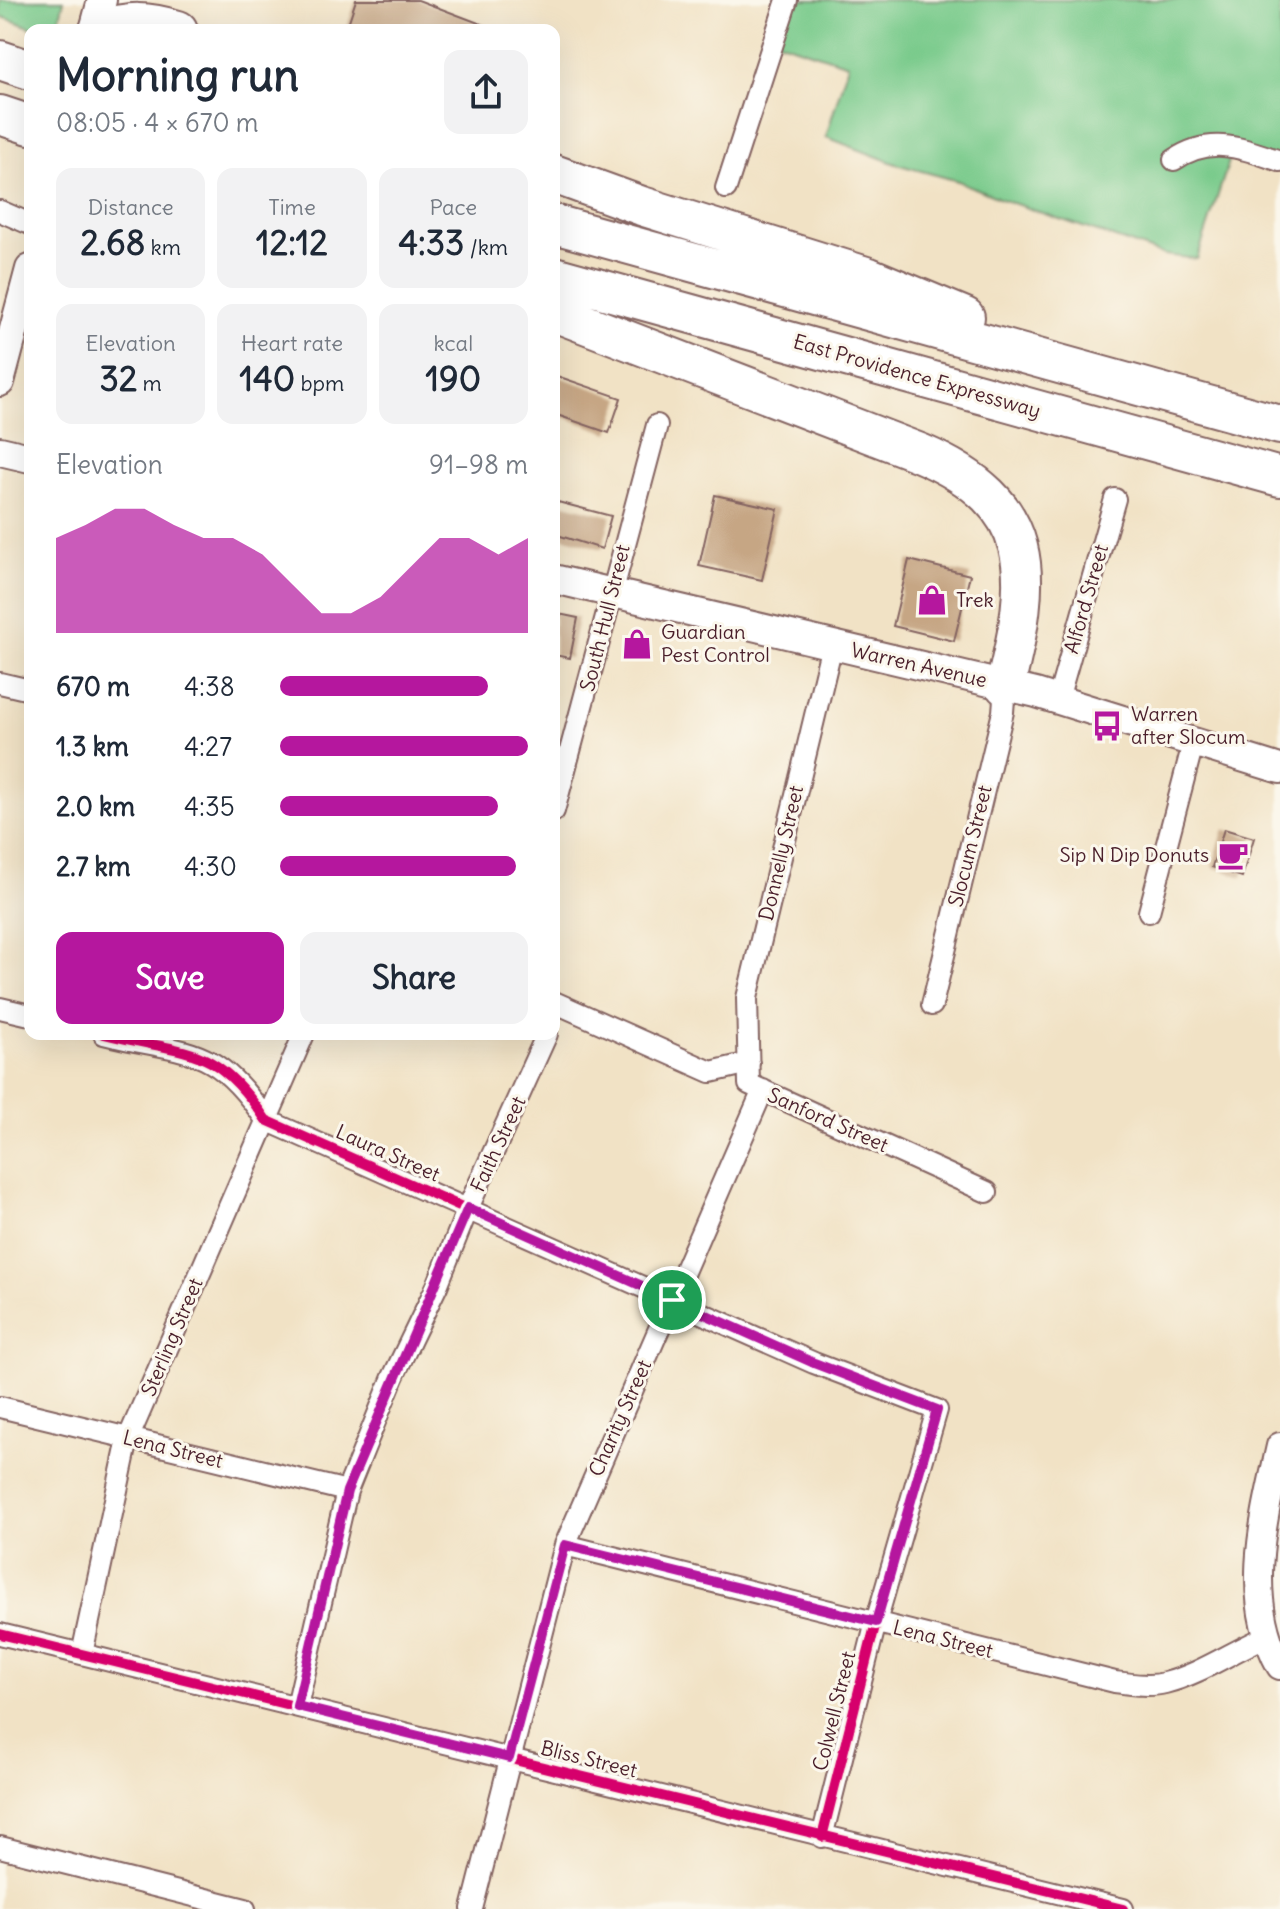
<!DOCTYPE html>
<html lang="en">
<head>
<meta charset="utf-8">
<style>
  :root { --surface:#fff; --page:#f2f2f3; --text:#1f2937; --muted:#747a83; --accent:#b5179e }
  body { margin:0; font-family:Delius,sans-serif; background:var(--page); color:var(--text); height:100vh; display:flex; flex-direction:column; font-size:30px; white-space:nowrap }
  * { box-sizing:border-box; margin:0 }
  p { font-size:26px; color:var(--muted) }
  .icon { flex:none; width:44px; height:44px; fill:none; stroke:currentColor; stroke-width:2; stroke-linecap:round; stroke-linejoin:round }
  .map { position:relative; flex:1; overflow:hidden }
  .drawer { position:absolute; left:24px; top:24px; width:536px; height:1016px; display:flex; flex-direction:column; background:var(--surface); border-radius:16px; box-shadow:0 8px 32px #0002 }
  .drawer>* { flex:none }
  .pin { position:absolute; display:grid; place-items:center; width:68px; height:68px; color:#fff; margin:-34px; border:4px solid #fff; border-radius:50%; box-shadow:0 2px 8px #0007 }
  .round { display:grid; place-items:center; flex:none; width:84px; height:84px; border-radius:16px; background:var(--page) }
  .overview { display:flex; align-items:center; justify-content:space-between; height:136px; padding:0 32px }
  h1 { font-size:44px; font-weight:700; line-height:60px }
  .figures { display:grid; grid-template-columns:repeat(3,1fr); gap:12px; height:136px; padding:8px 32px }
  .figures div { display:grid; align-content:center; border-radius:16px; background:var(--page); text-align:center }
  .figures b { font-size:34px; font-weight:700 }
  .figures small { font-size:22px; font-weight:400 }
  .figures p { font-size:22px }
  .chart { height:224px; padding:16px 32px }
  .chart p { display:flex; justify-content:space-between }
  .chart svg { width:100%; height:144px; margin-top:8px; fill:var(--accent); opacity:.7 }
  .primary-button { display:flex; gap:16px; margin-top:auto; padding:16px 32px }
  .primary-button a { flex:1; height:92px; border-radius:16px; background:var(--accent); color:#fff; font-size:32px; font-weight:700; line-height:92px; text-align:center }
  .primary-button a+a { background:var(--page); color:var(--text) }
  ul { padding:0 32px; list-style:none; font-size:26px }
  li { display:grid; grid-template-columns:128px 96px 1fr; align-items:center; height:60px }
  li i { height:20px; border-radius:10px; background:var(--accent) }
  .map>svg:first-child { display:block }
  .green { fill:#7acb8c; stroke:#62755c; stroke-width:2 }
  .building { fill:#c6a684 }
  .lines { fill:none; stroke-linecap:round; stroke-linejoin:round }
  .minor-casing { stroke:#846361; stroke-width:24 }
  .tertiary-casing { stroke:#846361; stroke-width:30 }
  .secondary-casing { stroke:#846361; stroke-width:32 }
  .motorway-casing { stroke:#846361; stroke-width:42 }
  .minor { stroke:#fff; stroke-width:20 }
  .tertiary { stroke:#fff; stroke-width:26 }
  .secondary { stroke:#fff; stroke-width:28 }
  .motorway { stroke:#fff; stroke-width:38 }
  .cycleway-casing { stroke:#fbf7ec; stroke-width:15 }
  .cycleway { stroke:#d6006c; stroke-width:10 }
  .route-casing { stroke:#fff; stroke-width:16 }
  .route { stroke:#b5179e; stroke-width:10 }
  .labels { text-anchor:middle; stroke-width:6; stroke-linejoin:round; paint-order:stroke }
  .street-label { font-size:20px; fill:#4a1f2b; stroke:#fbf7ec }
  .poi-label { font-size:20px; fill:#4a1f2b; stroke:#fbf7ec; text-anchor:start }
</style>
</head>
<body>
<div class="map">
<svg width="1280" height="1909" viewBox="0 0 1280 1909">
  <rect width="100%" height="100%" fill="#fbf7ec"/>
  <filter id="ink" filterUnits="userSpaceOnUse"><feTurbulence type="fractalNoise" baseFrequency=".0125" numOctaves="2"/><feDisplacementMap in="SourceGraphic" scale="16" xChannelSelector="R" yChannelSelector="G"/><feConvolveMatrix kernelMatrix="1 2 1 2 8 2 1 2 1" color-interpolation-filters="sRGB"/></filter>
  <filter id="wash" filterUnits="userSpaceOnUse"><feTurbulence type="fractalNoise" baseFrequency=".006" numOctaves="4" result="noise"/><feDisplacementMap in="SourceGraphic" scale="32" xChannelSelector="R" yChannelSelector="G"/><feGaussianBlur stdDeviation="1.8" result="paint"/><feColorMatrix in="noise" values="0 0 0 0 0 0 0 0 0 0 0 0 0 0 0 0 0 1.4 0 .05"/><feComposite in="paint" operator="in"/></filter>
  <g filter="url(#wash)">
    <rect width="100%" height="100%" fill="#f1e2c5"/>
    <path class="green" d="M 0,0 L 64,0 L 57,30 L 38,30 L 0,16 Z
      M 785,0 L 1280,0 L 1280,163 L 1234,146 L 1197,259 L 1165,255 L 1001,199 L 958,181 L 896,164 L 826,137 L 848,64 L 774,40 Z"/>
    <g id="blocks">
      <path class="building" d="M 356,0 L 418,0 L 497,30 L 346,30 Z
        M 554,375 L 621,398 L 609,433 L 554,414 Z
        M 715,495 L 778,509 L 762,580 L 699,566 Z
        M 554,501 L 611,516 L 602,549 L 554,534 Z
        M 909,560 L 970,575 L 954,641 L 893,626 Z
        M 554,613 L 578,618 L 570,658 L 554,655 Z
        M 1224,829 L 1254,838 L 1242,877 L 1212,867 Z"/>
    </g>
  </g>
  <g filter="url(#ink)">
    <use href="#blocks" fill-opacity="0" stroke="#846361" stroke-width="2"/>
    <g class="lines">
      <g class="minor-casing">
        <path id="minor" d="M 1174,160 C 1211,135 1241,148 1280,161
          M 726,188 L 787,0
          M 0,211 L 30,224
          M 832,645 L 747,998 L 749,1084 L 987,1192
          M 0,683 L 30,690
          M 1058,699 L 1115,499
          M 554,811 L 657,425
          M 1149,912 L 1194,740
          M 554,1002 L 711,1072 L 749,1063
          M 932,1005 L 1003,712 L 1005,686
          M 0,1008 L 30,1015
          M 104,1034 C 187,1055 213,1041 266,1120 L 814,1363 L 937,1410 L 876,1622 L 822,1837
          M 0,1407 L 347,1491
          M 565,1545 L 1115,1682 C 1131,1684 1150,1687 1165,1683 C 1201,1674 1234,1650 1268,1636
          M 0,1634 L 1123,1909
          M 82,1654 L 128,1439 L 304,1034
          M 297,1706 L 347,1491 L 393,1377 L 437,1286 L 468,1208 L 547,1034
          M 0,1847 L 245,1909
          M 472,1909 L 565,1545 L 763,1090"/>
      </g>
      <g class="tertiary-casing">
        <path id="tertiary" d="M 1280,1446 C 1264,1517 1242,1598 1280,1666"/>
      </g>
      <g class="secondary-casing">
        <path id="secondary" d="M 94,30 L 102,0
          M 0,382 L 30,269
          M 0,451 L 30,458
          M 554,579 L 1036,693 L 1280,769"/>
      </g>
      <g class="motorway-casing">
        <path id="motorway" d="M 99,30 C 129,20 148,21 178,30
          M 0,60 L 30,70
          M 0,115 L 30,125
          M 554,174 L 642,206 L 869,277 L 965,317
          M 554,224 L 1280,425
          M 554,276 L 1280,477
          M 554,312 L 920,453 C 1040,504 1033,575 1005,686"/>
      </g>
      <use href="#minor" class="minor"/>
      <use href="#tertiary" class="tertiary"/>
      <use href="#secondary" class="secondary"/>
      <use href="#motorway" class="motorway"/>
      <g class="cycleway-casing">
        <path id="cycleway" d="M 104,1034 C 187,1055 213,1041 266,1120 L 814,1363 L 937,1410 L 876,1622 L 822,1837
          M 0,1634 L 1123,1909"/>
      </g>
      <use href="#cycleway" class="cycleway"/>
    </g>
  </g>
  <g class="lines" filter="url(#ink)">
    <g class="route-casing">
      <path id="route" d="M 468,1208 L 814,1363 L 937,1410 L 876,1622 L 565,1545 L 509,1758 L 297,1706 L 347,1491 Z"/>
    </g>
    <use href="#route" class="route"/>
  </g>
  <defs>
    <g id="shop-bare" transform="scale(2.4)"><path d="M-5-2.5h2.3a2.7 3.5 0 0 1 5.4 0H5L5.5 6h-11ZM-1.5-2.5h3a1.5 2.3 0 0 0-3 0Z" fill="#b5179e" stroke="#fbf7ec" stroke-width="2.5" paint-order="stroke"/></g>
    <g id="bus-bare" transform="scale(2.4)"><path d="M-5-6H5V4H4V6H2V4H-2V6H-4V4H-5ZM-3.5-4V0h7V-4ZM-3.5 1.2v1.5H-2V1.2ZM2 1.2v1.5H3.5V1.2Z" fill="#b5179e" stroke="#fbf7ec" stroke-width="2.5" paint-order="stroke"/></g>
    <g id="cafe-bare" transform="scale(2.4)"><path d="M-5.5-4.5H6V0H3Q3 3.5 0 3.5H-2.5Q-5.5 3.5-5.5 0ZM3-3.2v2h1.7v-2ZM-6 4.5H4V6H-6Z" fill="#b5179e" stroke="#fbf7ec" stroke-width="2.5" paint-order="stroke"/></g>
  </defs>
  <g fill-rule="evenodd">
    <use href="#shop-bare" x="932" y="600"/>
    <use href="#shop-bare" x="637" y="644"/>
    <use href="#bus-bare" x="1107" y="726"/>
    <use href="#cafe-bare" x="1233" y="855"/>
  </g>
  <g class="labels">
    <g class="street-label">
      <text transform="translate(917 376) rotate(16)" y="7">East Providence Expressway</text>
      <text transform="translate(1086 599) rotate(-74)" y="7">Alford Street</text>
      <text transform="translate(605 618) rotate(-76)" y="7">South Hull Street</text>
      <text transform="translate(919 665) rotate(13)" y="7">Warren Avenue</text>
      <text transform="translate(970 846) rotate(-76)" y="7">Slocum Street</text>
      <text transform="translate(781 853) rotate(-77)" y="7">Donnelly Street</text>
      <text transform="translate(828 1120) rotate(24)" y="7">Sanford Street</text>
      <text transform="translate(498 1144) rotate(-65)" y="7">Faith Street</text>
      <text transform="translate(388 1153) rotate(24)" y="7">Laura Street</text>
      <text transform="translate(172 1337) rotate(-67)" y="7">Sterling Street</text>
      <text transform="translate(620 1418) rotate(-66)" y="7">Charity Street</text>
      <text transform="translate(173 1449) rotate(14)" y="7">Lena Street</text>
      <text transform="translate(943 1639) rotate(14)" y="7">Lena Street</text>
      <text transform="translate(834 1711) rotate(-76)" y="7">Colwell Street</text>
      <text transform="translate(589 1759) rotate(14)" y="7">Bliss Street</text>
    </g>
    <g class="poi-label">
      <text x="956" y="607">Trek</text>
      <text x="661" y="639">Guardian<tspan x="661" dy="23">Pest Control</tspan></text>
      <text x="1131" y="721">Warren<tspan x="1131" dy="23">after Slocum</tspan></text>
      <text x="1209" y="862" text-anchor="end">Sip N Dip Donuts</text>
    </g>
  </g>
</svg>
<div class="pin" style="left:672px;top:1300px;background:#1e9e55"><svg class="icon" aria-label="arrive" viewBox="0 0 24 24"><path d="M6 21V4h12l-3 4 3 4H6"/></svg></div>
<section class="drawer">
<div class="overview"><div><h1>Morning run</h1><p>08:05 · 4 × 670 m</p></div><a class="round"><svg class="icon" aria-label="share" viewBox="0 0 24 24"><path d="M12 15V3M7 8l5-5 5 5M5 13v7h14v-7"/></svg></a></div>
<div class="figures">
<div><p>Distance</p><b>2.68<small> km</small></b></div>
<div><p>Time</p><b>12:12</b></div>
<div><p>Pace</p><b>4:33<small> /km</small></b></div>
</div>
<div class="figures">
<div><p>Elevation</p><b>32<small> m</small></b></div>
<div><p>Heart rate</p><b>140<small> bpm</small></b></div>
<div><p>kcal</p><b>190</b></div>
</div>
<div class="chart"><p><span>Elevation</span>91–98 m</p>
<svg viewBox="0 0 160 44" preserveAspectRatio="none"><path d="M0 44V15L10 11L20 6L30 6L40 11L50 15L60 15L70 20L80 29L90 38L100 38L110 33L120 24L130 15L140 15L150 20L160 15V44z"/></svg>
</div>
<ul>
<li><b>670 m</b>4:38<i style="width:84%"></i></li>
<li><b>1.3 km</b>4:27<i style="width:100%"></i></li>
<li><b>2.0 km</b>4:35<i style="width:88%"></i></li>
<li><b>2.7 km</b>4:30<i style="width:95%"></i></li>
</ul>
<div class="primary-button"><a>Save</a><a>Share</a></div>
</section>
</div>
</body>
</html>
